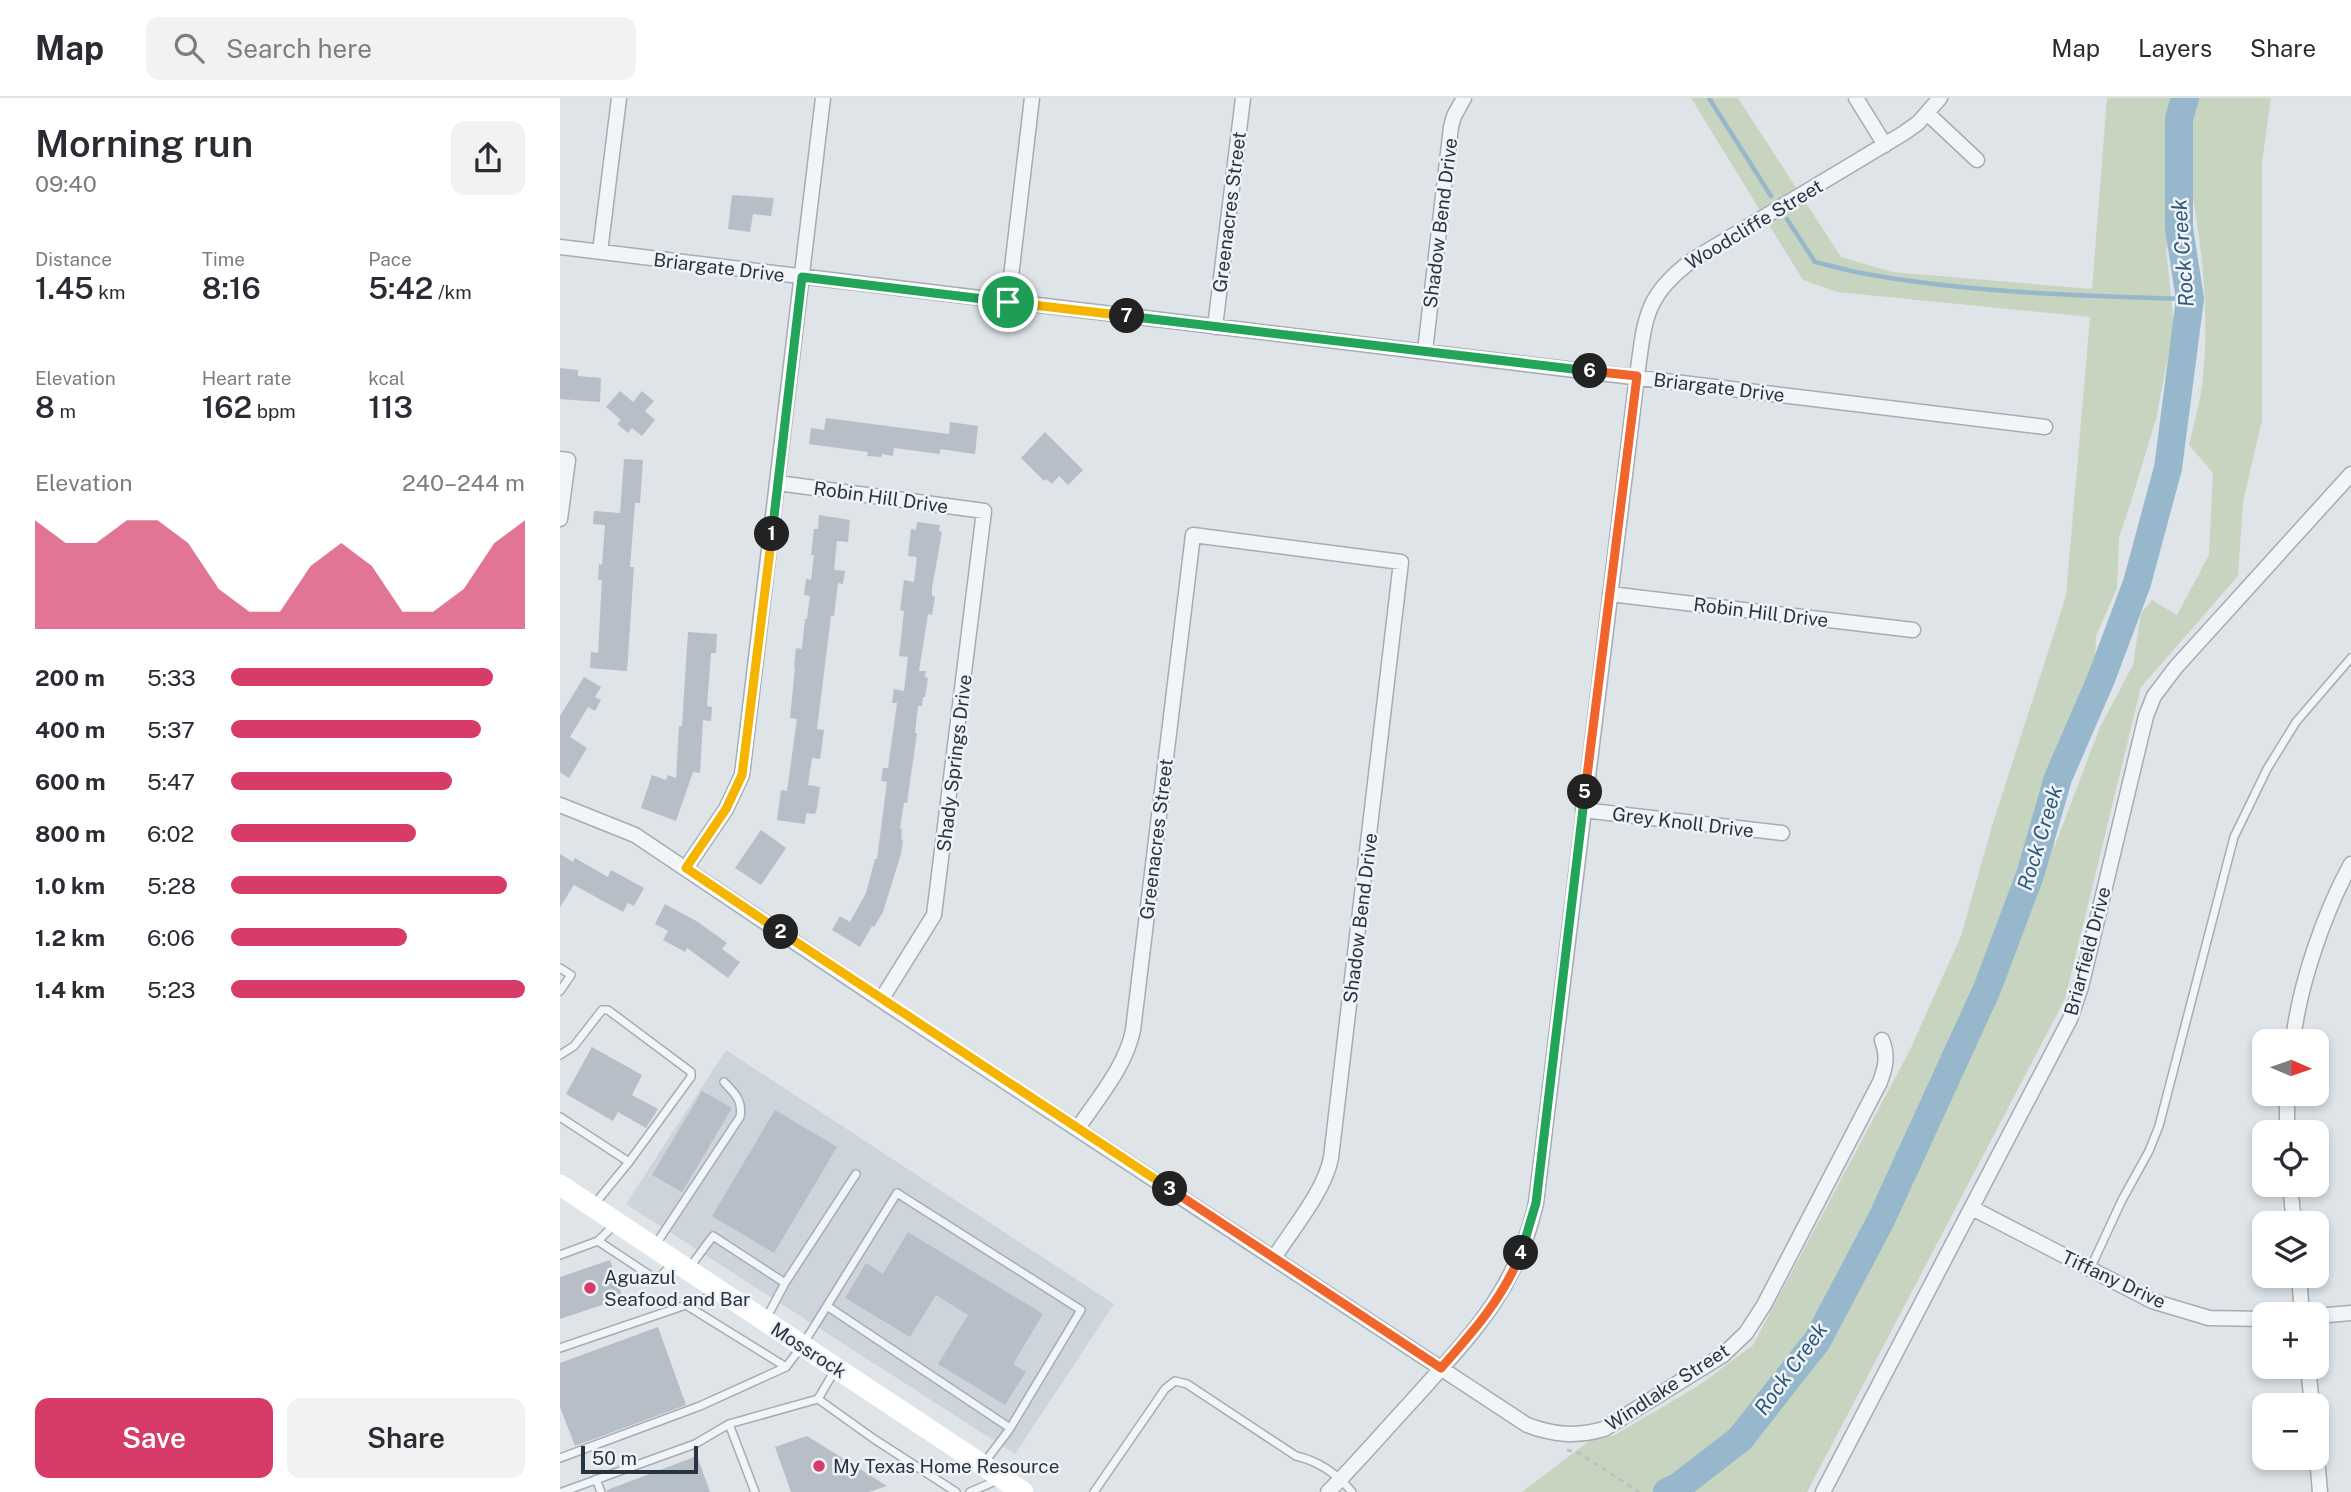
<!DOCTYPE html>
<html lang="en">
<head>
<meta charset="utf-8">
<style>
  :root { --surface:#fff; --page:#f2f2f3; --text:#2b2b33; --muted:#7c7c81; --line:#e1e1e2; --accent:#d73b67 }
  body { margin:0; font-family:"Public Sans",sans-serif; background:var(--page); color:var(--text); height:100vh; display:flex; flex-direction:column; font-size:26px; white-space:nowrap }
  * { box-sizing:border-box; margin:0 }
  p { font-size:23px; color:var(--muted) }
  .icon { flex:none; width:38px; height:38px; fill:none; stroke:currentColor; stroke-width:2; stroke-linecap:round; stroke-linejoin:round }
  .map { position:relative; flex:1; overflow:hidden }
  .sheet { display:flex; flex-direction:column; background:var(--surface); width:560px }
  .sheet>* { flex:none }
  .needle { width:46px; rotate:92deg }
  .fabs { position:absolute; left:1692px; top:931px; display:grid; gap:14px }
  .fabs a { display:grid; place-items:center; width:77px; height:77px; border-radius:14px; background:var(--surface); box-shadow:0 4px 10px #0003; font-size:35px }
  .scale { position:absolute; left:21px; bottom:18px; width:117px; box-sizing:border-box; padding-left:7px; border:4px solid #273442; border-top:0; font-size:19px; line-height:24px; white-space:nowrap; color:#273442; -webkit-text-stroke:5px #eff3f7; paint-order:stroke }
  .pin { position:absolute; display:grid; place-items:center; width:60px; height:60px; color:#fff; margin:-30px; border:4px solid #fff; border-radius:50%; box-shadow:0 2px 7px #0007 }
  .km { position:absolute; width:35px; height:35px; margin:-18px; border-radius:50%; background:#222; color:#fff; font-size:19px; line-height:35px; text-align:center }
  .round { display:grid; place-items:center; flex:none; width:74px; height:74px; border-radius:14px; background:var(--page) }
  .headline { display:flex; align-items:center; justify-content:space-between; height:119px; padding:0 35px }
  h1 { font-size:38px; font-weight:600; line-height:52px }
  .metrics { display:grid; grid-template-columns:repeat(3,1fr); gap:10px; height:119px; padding:7px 35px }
  .metrics div { display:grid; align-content:center }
  .metrics b { font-size:30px; font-weight:600 }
  .metrics small { font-size:19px; font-weight:400 }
  .metrics p { font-size:19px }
  .chart { height:196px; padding:14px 35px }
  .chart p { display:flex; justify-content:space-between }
  .chart svg { width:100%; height:126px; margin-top:7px; fill:var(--accent); opacity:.7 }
  .action { display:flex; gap:14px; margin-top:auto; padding:14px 35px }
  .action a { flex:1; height:80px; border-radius:14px; background:var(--accent); color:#fff; font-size:28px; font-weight:600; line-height:80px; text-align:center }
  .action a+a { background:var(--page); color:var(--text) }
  ul { padding:0 35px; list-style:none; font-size:23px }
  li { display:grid; grid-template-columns:112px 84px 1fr; align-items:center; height:52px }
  li i { height:18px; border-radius:9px; background:var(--accent) }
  header { display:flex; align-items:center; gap:42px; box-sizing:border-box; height:98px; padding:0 35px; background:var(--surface); border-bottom:2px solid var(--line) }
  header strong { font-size:33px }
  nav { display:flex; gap:38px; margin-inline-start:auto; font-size:24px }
  .search { width:490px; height:63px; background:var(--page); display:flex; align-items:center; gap:18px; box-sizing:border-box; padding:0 24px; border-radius:14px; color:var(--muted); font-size:26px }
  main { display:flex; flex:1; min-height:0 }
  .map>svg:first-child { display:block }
  .built { fill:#cdd4db }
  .green { fill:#c7d4bf; fill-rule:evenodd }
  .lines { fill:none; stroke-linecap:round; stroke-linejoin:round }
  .stream { stroke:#97b8cc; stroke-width:4.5 }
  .river { stroke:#97b8cc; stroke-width:28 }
  .building { fill:#b6bec7 }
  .lane-casing { stroke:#a4acb4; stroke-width:10 }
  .street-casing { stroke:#a4acb4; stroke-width:17 }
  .path { stroke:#b9bfc4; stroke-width:2.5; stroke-dasharray:5 5; stroke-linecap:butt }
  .lane { stroke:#f2f5f7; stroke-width:7 }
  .street { stroke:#f2f5f7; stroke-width:14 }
  .secondary { stroke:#fff; stroke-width:21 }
  .split-1-casing { stroke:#fff; stroke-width:14 }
  .split-2-casing { stroke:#fff; stroke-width:14 }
  .split-3-casing { stroke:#fff; stroke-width:14 }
  .split-4-casing { stroke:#fff; stroke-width:14 }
  .split-5-casing { stroke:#fff; stroke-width:14 }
  .split-6-casing { stroke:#fff; stroke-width:14 }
  .split-7-casing { stroke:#fff; stroke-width:14 }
  .split-8-casing { stroke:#fff; stroke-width:14 }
  .split-1 { stroke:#22a559; stroke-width:9 }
  .split-2 { stroke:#f5b400; stroke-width:9 }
  .split-3 { stroke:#f5b400; stroke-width:9 }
  .split-4 { stroke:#f0652b; stroke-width:9 }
  .split-5 { stroke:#22a559; stroke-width:9 }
  .split-6 { stroke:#f0652b; stroke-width:9 }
  .split-7 { stroke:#22a559; stroke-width:9 }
  .split-8 { stroke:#f5b400; stroke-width:9 }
  .poi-dot { fill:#d73b67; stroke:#eff3f7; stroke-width:2.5 }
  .labels { text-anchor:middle; stroke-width:5; stroke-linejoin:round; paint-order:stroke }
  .street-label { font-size:19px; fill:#273442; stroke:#eff3f7 }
  .poi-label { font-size:19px; fill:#273442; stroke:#eff3f7; text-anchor:start }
  .water-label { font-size:21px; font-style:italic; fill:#2e5978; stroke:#eff3f7 }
</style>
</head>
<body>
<header>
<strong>Map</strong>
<div class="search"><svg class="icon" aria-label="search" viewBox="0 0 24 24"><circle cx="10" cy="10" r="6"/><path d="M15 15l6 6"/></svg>Search here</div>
<nav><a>Map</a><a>Layers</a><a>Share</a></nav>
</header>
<main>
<section class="sheet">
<div class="headline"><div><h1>Morning run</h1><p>09:40</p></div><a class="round"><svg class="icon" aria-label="share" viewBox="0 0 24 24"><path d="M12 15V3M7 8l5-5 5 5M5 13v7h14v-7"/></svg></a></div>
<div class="metrics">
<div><p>Distance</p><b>1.45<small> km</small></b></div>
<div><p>Time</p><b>8:16</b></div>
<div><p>Pace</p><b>5:42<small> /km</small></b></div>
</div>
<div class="metrics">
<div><p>Elevation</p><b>8<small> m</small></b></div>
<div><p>Heart rate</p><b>162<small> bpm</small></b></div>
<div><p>kcal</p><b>113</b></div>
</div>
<div class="chart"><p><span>Elevation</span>240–244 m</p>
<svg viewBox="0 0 160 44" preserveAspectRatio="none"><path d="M0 44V6L10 14L20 14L30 6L40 6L50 14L60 30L70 38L80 38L90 22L100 14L110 22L120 38L130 38L140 30L150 14L160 6V44z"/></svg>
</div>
<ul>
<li><b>200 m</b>5:33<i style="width:89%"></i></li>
<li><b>400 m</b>5:37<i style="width:85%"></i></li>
<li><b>600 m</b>5:47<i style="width:75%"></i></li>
<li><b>800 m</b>6:02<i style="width:63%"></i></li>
<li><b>1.0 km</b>5:28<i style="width:94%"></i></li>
<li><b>1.2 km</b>6:06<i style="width:60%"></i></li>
<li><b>1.4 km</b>5:23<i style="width:100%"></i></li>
</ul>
<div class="action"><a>Save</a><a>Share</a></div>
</section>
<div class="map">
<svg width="1791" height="1394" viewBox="0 0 1791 1394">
  <rect width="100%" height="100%" fill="#dfe4e9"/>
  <path class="built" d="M 166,952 L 554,1206 L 455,1356 L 66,1106 Z"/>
  <path class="green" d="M 1131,0 L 1178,0 L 1281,159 L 1332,174 L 1532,191 L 1547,0 L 1711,0 L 1702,65 L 1702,322 L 1683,404 L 1678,478 L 1581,589 L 1505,901 L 1247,1394 L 962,1394 L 1029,1343 L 1055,1337 L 1138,1288 L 1193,1247 L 1350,952 L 1401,838 L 1432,728 L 1506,498 L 1530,219 L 1277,194 L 1243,182 ZM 1632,96 C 1643,154 1649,220 1643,279 C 1641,302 1634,325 1629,347 L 1653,375 L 1649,457 L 1617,517 L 1592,502 L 1581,515 L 1573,567 L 1540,629 L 1494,750 L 1499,667 L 1535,568 L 1536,538 L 1557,490 L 1559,439 L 1571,404 L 1596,321 L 1614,227 L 1606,151 Z"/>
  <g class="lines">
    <path class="stream" d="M 1149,0 L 1211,98
      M 1227,121 L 1255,164 C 1273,168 1292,174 1312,177 C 1415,195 1525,198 1630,201"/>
    <path class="river" d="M 1107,1394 L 1118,1389 L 1180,1341 L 1257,1243 L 1321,1122 L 1427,891 L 1470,777 L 1498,680 L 1541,581 L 1577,485 L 1608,370 L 1630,201 L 1619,130 L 1619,21 L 1625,0"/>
  </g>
  <path class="building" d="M 172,97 L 214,100 L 211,118 L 193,116 L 190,134 L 168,131 Z
    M 0,270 L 18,272 L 18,278 L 41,280 L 40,304 L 0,301 Z
    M 60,293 L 73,304 L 82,293 L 94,303 L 85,313 L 95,322 L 82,338 L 72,330 L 68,335 L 57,326 L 61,322 L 46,309 Z
    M 266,320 L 389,336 L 390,324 L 418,328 L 415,356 L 380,351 L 380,356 L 334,350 L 333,358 L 322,356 L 321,359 L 307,358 L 308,354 L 249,346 L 251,330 L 264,332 Z
    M 485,334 L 523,372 L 508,387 L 499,378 L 492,386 L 486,381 L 484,383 L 461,360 Z
    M 64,361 L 83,362 L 80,405 L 75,405 L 70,469 L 74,469 L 67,573 L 30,570 L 31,554 L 38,555 L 42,482 L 38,482 L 39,466 L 42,467 L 45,427 L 33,426 L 34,413 L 60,415 Z
    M 259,417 L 290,422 L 288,444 L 277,443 L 274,472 L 285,473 L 283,486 L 278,485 L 274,518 L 271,518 L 257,631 L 264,632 L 260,661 L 252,660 L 248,687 L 260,689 L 257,710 L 255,716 L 246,715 L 245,726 L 217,722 L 221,692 L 227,693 L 237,621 L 230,620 L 235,569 L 234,569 L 236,550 L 242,551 L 245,521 L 247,521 L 250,498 L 244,497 L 246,481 L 251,482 L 254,457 L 251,457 L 254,431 L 258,431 Z
    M 357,424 L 380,427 L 379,433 L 382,434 L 372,490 L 372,498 L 375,499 L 372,517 L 368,516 L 359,573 L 366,573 L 365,579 L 368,580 L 365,599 L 363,599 L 362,608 L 358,608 L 355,635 L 357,635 L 347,705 L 344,705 L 340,730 L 342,731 L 341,742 L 343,741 L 341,756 L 323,814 L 314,829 L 312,828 L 300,849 L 272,832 L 280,818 L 290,824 L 306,795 L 315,761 L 317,761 L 327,684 L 321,683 L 323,670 L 328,670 L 337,605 L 332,605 L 334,591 L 344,593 L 348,559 L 339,558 L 344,513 L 340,512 L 344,482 L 354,484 L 357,459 L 348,458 L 351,431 L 356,432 Z
    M 128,534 L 157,536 L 156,555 L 151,555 L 147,608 L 152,609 L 151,623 L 143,622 L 140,675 L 133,674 L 116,723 L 81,710 L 92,677 L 106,682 L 108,677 L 116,680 L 119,628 L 122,628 Z
    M 24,579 L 41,589 L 35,599 L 41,602 L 35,613 L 28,609 L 10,639 L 27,650 L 9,680 L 0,674 L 0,618 Z
    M 201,732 L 226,750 L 201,787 L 175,770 Z
    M 0,756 L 13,764 L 15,760 L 48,779 L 51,772 L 84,790 L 74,808 L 68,805 L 63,814 L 14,787 L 0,809 Z
    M 105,806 L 138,824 L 167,845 L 162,851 L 180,864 L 168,880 L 127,850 L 125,854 L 103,842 L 108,833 L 95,826 Z
    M 32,949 L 82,977 L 72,997 L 98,1011 L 86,1030 L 58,1014 L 53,1023 L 6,996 Z
    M 142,993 L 172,1010 L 122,1094 L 92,1077 Z
    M 215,1012 L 277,1049 L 214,1155 L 152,1118 Z
    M 348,1134 L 483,1216 L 453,1266 L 466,1274 L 445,1307 L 378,1266 L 408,1217 L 376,1197 L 350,1239 L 285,1200 L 306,1165 L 323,1176 Z
    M 50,1162 L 63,1200 L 0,1221 L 0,1179 Z
    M 98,1229 L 126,1307 L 15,1348 L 0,1309 L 0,1265 Z
    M 247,1338 L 327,1388 L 309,1394 L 231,1394 L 215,1349 Z
    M 137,1358 L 150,1394 L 47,1394 L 47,1392 Z"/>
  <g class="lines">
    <g class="lane-casing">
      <path id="lane" d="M 0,870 L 11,877 L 0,893
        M 0,957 L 14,948 L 42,912 L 48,912 L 131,974 L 131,979 L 69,1064
        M 0,1019 L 69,1064 L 33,1108
        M 38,1143 L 94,1180 L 102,1177 L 112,1166
        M 96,1146 L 180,1019 C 183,1002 175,996 164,984
        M 0,1157 L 38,1143 L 56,1125
        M 130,1169 L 153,1138 L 225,1185 L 296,1076
        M 1530,1171 L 1562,1102 L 1589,1053 L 1599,1028 L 1674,739 L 1707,671 L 1736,624 L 1791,560
        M 126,1207 L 226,1269
        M 267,1208 L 450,1330
        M 207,1219 L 225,1185
        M 0,1250 L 158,1196
        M 258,1301 L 314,1341 L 396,1394
        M 169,1326 L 195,1394
        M 0,1360 L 140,1308 L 226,1269 L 242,1248 L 337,1095 L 521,1212 L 449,1332 L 424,1365
        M 36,1381 L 41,1394
        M 2,1394 L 135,1346 L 169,1326 L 258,1301 L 275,1272
        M 410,1394 L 438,1382
        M 534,1394 L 605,1291 L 615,1283 L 627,1286 L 736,1358 C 759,1363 777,1376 792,1394"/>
    </g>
    <g class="street-casing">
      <path id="street" d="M 1296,0 L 1325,47
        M 1367,15 L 1417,62
        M 0,149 L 1485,329
        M 40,154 L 59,0
        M 448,204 L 472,0
        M 655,229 L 683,0
        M 865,253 L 891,29 L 894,18 L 904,0
        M 0,361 L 8,362 L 0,421
        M 218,385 L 424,413 L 374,817 L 321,902
        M 1050,496 L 1353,532
        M 0,707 L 75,737 L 321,902 L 967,1327 C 994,1337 1016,1339 1044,1331 L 1163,1257 L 1186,1235 L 1204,1207 L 1320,984 C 1326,968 1328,958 1322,942
        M 1023,712 L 1222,735
        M 126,770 L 166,711 L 182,677 L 263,0
        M 1733,943 C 1739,888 1764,815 1791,766
        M 518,1030 C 538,1000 566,968 573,932 L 633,437 L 841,464 L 771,1060 C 764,1094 733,1130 714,1160
        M 1727,1034 L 1727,996
        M 1730,1087 L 1734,1125
        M 1412,1110 L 1592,1203 L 1649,1220 L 1704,1221
        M 1739,1178 L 1742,1216
        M 1757,1218 L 1791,1215
        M 1748,1269 L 1752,1307
        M 1757,1360 L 1760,1394
        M 768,1394 C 797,1365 824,1333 852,1303 C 911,1237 956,1194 976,1105 L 1077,278 C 1085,221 1084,197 1134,161 L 1344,35 L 1358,25 L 1380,0
        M 1263,1394 L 1510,921 L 1521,889 L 1586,618 L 1594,598 L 1616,569 L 1791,376"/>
    </g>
    <path class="path" d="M 1007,1352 L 1019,1355 L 1079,1394"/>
    <use href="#lane" class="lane"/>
    <use href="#street" class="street"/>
    <path class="secondary" d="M 0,1087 L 463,1394"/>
  </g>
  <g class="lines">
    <g class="split-1-casing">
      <path id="split-1" d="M 212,436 L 242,179 L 448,204"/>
    </g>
    <g class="split-2-casing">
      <path id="split-2" d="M 212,436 L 182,677 L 166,711 L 126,770 L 221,834"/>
    </g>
    <g class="split-3-casing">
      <path id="split-3" d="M 221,834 L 610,1091"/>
    </g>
    <g class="split-4-casing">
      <path id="split-4" d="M 610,1091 L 881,1270 C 913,1234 943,1200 961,1155"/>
    </g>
    <g class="split-5-casing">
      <path id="split-5" d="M 961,1155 L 976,1105 L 1025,694"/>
    </g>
    <g class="split-6-casing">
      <path id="split-6" d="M 1025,694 L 1077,278 L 1030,273"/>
    </g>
    <g class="split-7-casing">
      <path id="split-7" d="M 567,218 L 1030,273"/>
    </g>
    <g class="split-8-casing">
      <path id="split-8" d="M 448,204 L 567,218"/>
    </g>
    <use href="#split-1" class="split-1"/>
    <use href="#split-2" class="split-2"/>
    <use href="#split-3" class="split-3"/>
    <use href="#split-4" class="split-4"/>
    <use href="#split-5" class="split-5"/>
    <use href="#split-6" class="split-6"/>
    <use href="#split-7" class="split-7"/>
    <use href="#split-8" class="split-8"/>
  </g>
  <g class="poi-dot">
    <circle cx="30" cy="1190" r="7"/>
    <circle cx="259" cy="1368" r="7"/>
  </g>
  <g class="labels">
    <g class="street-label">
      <text transform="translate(669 114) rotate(-83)" y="7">Greenacres Street</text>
      <text transform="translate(880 125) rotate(-83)" y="7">Shadow Bend Drive</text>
      <text transform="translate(1194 126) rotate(-31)" y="7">Woodcliffe Street</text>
      <text transform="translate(159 169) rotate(7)" y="7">Briargate Drive</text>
      <text transform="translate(1159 289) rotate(7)" y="7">Briargate Drive</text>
      <text transform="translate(321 399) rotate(8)" y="7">Robin Hill Drive</text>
      <text transform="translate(1201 514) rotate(7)" y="7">Robin Hill Drive</text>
      <text transform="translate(394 665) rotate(-83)" y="7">Shady Springs Drive</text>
      <text transform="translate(1123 724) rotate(7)" y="7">Grey Knoll Drive</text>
      <text transform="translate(596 741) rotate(-83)" y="7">Greenacres Street</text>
      <text transform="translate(800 820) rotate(-83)" y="7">Shadow Bend Drive</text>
      <text transform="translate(1527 853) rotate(-75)" y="7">Briarfield Drive</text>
      <text transform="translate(1554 1181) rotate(25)" y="7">Tiffany Drive</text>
      <text transform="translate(249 1252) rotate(33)" y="7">Mossrock</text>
      <text transform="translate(1107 1289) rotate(-33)" y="7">Windlake Street</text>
    </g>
    <g class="poi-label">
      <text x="44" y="1186">Aguazul<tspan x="44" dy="22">Seafood and Bar</tspan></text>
      <text x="273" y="1375">My Texas Home Resource</text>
    </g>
    <g class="water-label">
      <text transform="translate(1623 155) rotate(-94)" y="7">Rock Creek</text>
      <text transform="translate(1480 740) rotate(-73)" y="7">Rock Creek</text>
      <text transform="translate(1231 1271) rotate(-54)" y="7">Rock Creek</text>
    </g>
  </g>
</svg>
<div class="fabs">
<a><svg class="needle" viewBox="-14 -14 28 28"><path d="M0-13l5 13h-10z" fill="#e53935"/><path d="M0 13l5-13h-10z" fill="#7c7c81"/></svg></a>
<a><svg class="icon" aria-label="locate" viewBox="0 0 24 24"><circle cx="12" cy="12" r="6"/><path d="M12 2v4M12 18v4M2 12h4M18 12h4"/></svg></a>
<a><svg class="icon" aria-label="layers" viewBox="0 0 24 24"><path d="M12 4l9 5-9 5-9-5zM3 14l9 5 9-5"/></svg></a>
<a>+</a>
<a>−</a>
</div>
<div class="scale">50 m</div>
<div class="pin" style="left:448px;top:204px;background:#1e9e55"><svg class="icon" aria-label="arrive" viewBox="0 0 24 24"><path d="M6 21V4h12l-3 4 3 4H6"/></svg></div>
<b class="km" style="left:212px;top:436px">1</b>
<b class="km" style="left:221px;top:834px">2</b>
<b class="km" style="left:610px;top:1091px">3</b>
<b class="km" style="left:961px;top:1155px">4</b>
<b class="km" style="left:1025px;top:694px">5</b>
<b class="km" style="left:1030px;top:273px">6</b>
<b class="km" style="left:567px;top:218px">7</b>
</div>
</main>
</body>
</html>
